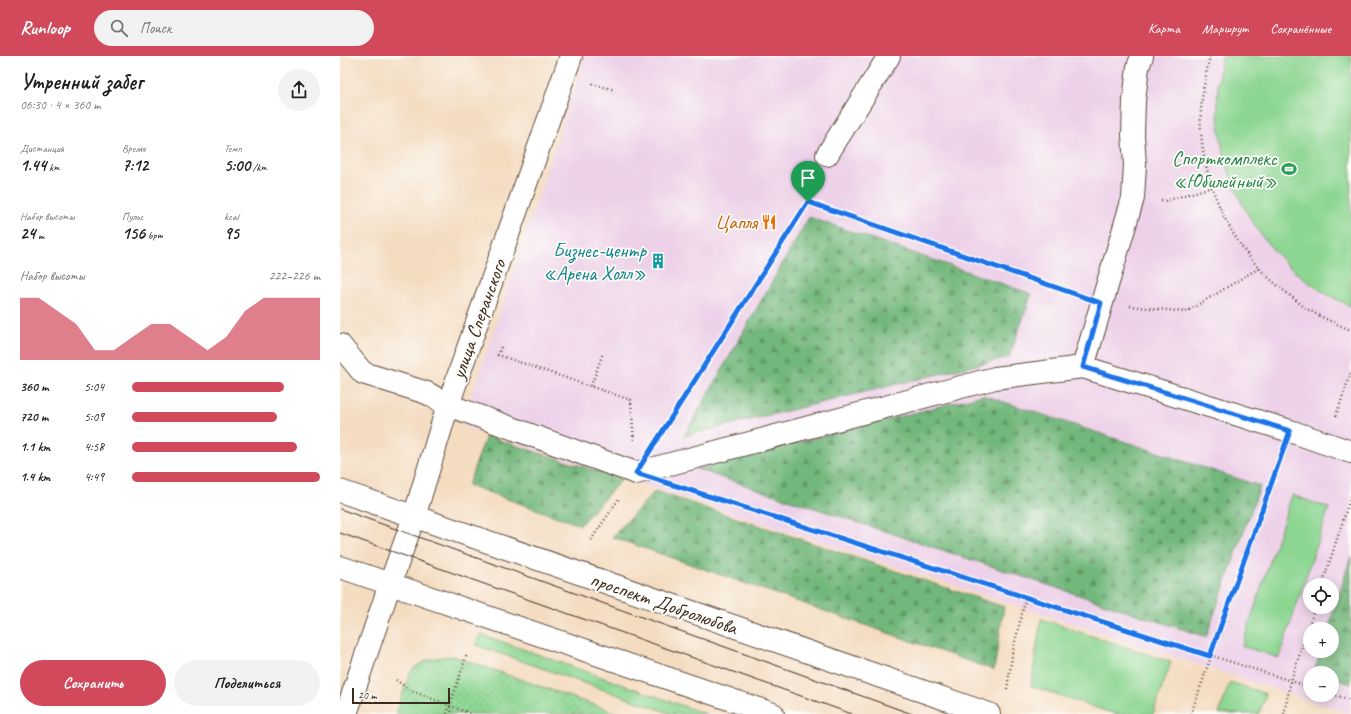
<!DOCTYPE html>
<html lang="ru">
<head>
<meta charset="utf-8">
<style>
  :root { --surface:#fff; --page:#f2f2f2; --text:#202124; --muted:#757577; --accent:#d1495b }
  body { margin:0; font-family:Caveat,sans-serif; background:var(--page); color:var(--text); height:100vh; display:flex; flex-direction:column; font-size:15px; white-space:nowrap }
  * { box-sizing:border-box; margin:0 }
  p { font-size:13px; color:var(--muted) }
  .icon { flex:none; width:22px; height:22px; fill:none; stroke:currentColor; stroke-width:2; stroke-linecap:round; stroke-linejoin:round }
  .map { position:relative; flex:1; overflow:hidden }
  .sheet { display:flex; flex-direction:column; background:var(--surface); width:340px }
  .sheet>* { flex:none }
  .fabs { position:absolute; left:963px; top:522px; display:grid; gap:8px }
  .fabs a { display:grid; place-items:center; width:36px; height:36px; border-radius:50%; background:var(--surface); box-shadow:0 2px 10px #0003; font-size:20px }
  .scale { position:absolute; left:12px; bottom:10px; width:98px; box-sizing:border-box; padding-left:4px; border:2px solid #3b2a1e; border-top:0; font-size:11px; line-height:14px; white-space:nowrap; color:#3b2a1e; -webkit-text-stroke:3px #fdfcf7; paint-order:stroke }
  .pin { position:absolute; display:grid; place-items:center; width:34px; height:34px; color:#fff; margin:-41px -17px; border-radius:50% 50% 50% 0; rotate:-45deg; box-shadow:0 0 4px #0007 }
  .pin .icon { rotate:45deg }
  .round { display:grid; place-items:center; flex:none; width:42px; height:42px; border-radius:21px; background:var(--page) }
  .head { display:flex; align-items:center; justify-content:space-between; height:68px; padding:0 20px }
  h1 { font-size:22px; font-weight:700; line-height:30px }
  .stats { display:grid; grid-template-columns:repeat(3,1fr); gap:6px; height:68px; padding:4px 20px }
  .stats div { display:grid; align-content:center }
  .stats b { font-size:17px; font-weight:700 }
  .stats small { font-size:11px; font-weight:400 }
  .stats p { font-size:11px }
  .chart { height:112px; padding:8px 20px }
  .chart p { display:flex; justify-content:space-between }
  .chart svg { width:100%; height:72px; margin-top:4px; fill:var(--accent); opacity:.7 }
  .action { display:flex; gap:8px; margin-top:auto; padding:8px 20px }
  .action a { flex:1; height:46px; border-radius:24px; background:var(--accent); color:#fff; font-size:16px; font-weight:700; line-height:46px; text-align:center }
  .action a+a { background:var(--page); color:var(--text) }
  ul { padding:0 20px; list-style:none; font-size:13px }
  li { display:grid; grid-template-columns:64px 48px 1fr; align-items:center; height:30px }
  li i { height:10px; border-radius:5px; background:var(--accent) }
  header { display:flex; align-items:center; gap:24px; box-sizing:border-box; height:56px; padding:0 20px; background:var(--accent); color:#fff }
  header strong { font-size:19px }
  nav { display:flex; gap:22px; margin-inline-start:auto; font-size:14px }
  .search { width:280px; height:36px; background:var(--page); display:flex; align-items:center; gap:10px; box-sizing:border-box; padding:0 14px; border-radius:22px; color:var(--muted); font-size:15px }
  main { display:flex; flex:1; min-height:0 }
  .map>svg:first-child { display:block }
  .built { fill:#edd1e9; fill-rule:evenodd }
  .grass { fill:#8dd692; stroke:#648058 }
  .forest { fill:url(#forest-firs); stroke:#56704d }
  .park { fill:url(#park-dots); stroke:#648058 }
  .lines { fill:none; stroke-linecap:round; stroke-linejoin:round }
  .minor-casing { stroke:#574536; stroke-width:24 }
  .major-casing { stroke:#574536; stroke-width:24 }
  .path { stroke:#574536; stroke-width:2.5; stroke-dasharray:1 3; stroke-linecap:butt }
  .minor { stroke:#fff; stroke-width:22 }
  .major { stroke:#fff; stroke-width:22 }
  .tram { stroke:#3b2a1e; stroke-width:1 }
  .route-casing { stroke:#fff; stroke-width:8 }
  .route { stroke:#1a73e8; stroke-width:5 }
  .labels { text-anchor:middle; stroke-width:3.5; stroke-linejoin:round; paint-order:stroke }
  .leisure-label { font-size:20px; fill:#27864d; stroke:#fdfcf7; text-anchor:end }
  .food-label { font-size:20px; fill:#c56008; stroke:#fdfcf7; text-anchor:end }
  .culture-label { font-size:20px; fill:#0d838f; stroke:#fdfcf7; text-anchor:end }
  .street-label { font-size:20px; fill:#3b2a1e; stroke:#fdfcf7 }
</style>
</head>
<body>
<header>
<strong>Runloop</strong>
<div class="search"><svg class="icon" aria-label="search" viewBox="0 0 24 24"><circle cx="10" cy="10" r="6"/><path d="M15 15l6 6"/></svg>Поиск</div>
<nav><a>Карта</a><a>Маршрут</a><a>Сохранённые</a></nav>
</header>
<main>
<section class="sheet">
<div class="head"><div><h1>Утренний забег</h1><p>06:30 · 4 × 360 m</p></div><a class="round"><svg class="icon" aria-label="share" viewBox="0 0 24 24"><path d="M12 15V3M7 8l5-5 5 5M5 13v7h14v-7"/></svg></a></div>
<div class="stats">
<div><p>Дистанция</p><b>1.44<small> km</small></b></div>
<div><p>Время</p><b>7:12</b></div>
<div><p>Темп</p><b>5:00<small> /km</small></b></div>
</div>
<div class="stats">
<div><p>Набор высоты</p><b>24<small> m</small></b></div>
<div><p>Пульс</p><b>156<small> bpm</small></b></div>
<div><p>kcal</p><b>95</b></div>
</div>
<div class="chart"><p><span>Набор высоты</span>222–226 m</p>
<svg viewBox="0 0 160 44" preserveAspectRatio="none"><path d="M0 44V6L10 6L20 14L30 22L40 38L50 38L60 30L70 22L80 22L90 30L100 38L110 30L120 14L130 6L140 6L150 6L160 6V44z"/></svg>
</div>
<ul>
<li><b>360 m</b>5:04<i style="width:81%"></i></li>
<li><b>720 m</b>5:09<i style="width:77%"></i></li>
<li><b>1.1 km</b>4:58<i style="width:88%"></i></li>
<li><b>1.4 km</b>4:49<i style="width:100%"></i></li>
</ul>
<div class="action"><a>Сохранить</a><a>Поделиться</a></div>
</section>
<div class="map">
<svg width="1011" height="658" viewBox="0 0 1011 658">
  <defs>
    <pattern id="forest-firs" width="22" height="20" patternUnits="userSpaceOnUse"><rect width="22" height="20" fill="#72b77c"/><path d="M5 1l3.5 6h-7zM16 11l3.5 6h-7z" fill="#5f9565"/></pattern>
    <pattern id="park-dots" width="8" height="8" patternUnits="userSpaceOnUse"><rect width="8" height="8" fill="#8dd692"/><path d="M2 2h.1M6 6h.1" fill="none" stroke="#7bb87d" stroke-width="1.8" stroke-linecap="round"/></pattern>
  </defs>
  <rect width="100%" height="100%" fill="#fdfcf7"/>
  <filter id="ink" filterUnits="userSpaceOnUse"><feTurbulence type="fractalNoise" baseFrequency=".025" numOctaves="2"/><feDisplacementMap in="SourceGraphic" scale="8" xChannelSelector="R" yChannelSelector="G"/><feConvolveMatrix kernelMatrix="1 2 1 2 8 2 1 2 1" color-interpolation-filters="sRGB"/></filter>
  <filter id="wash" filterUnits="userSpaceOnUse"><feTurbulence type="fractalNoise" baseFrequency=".012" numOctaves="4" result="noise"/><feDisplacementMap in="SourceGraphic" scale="16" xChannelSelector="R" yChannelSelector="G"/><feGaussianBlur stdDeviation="0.9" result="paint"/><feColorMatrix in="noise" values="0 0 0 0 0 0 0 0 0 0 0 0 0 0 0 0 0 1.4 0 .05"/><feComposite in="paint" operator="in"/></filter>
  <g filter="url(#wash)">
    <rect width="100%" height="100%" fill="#f4dcc1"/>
    <path class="built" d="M 245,0 L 1011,0 L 1011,658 L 122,370 ZM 970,529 L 992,529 L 992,551 L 970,551 ZM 970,573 L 992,573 L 992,595 L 970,595 ZM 970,617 L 992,617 L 992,639 L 970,639 Z"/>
    <path class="grass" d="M 882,0 L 1011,0 L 1011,250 C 914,210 861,101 882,0 Z
      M 952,439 L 989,452 L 939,602 L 902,590 Z
      M 701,563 L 831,606 L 813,658 L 775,658 L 691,630 Z
      M 140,578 L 366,658 L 332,658 L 136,589 Z
      M 890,626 L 926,638 L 919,658 L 879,658 Z"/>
    <path class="forest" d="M 469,161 L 692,238 L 669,301 L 344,380 Z
      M 643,339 L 920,430 L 866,581 L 356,413 Z
      M 146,380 L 282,423 L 240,469 L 128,429 Z
      M 315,435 L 664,551 L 654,614 L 272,481 Z
      M 1011,500 L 1011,628 L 992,622 L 992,617 L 978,617 L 974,616 L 981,595 L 992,595 L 992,573 L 988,573 Z"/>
    <path class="park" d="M 113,600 L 280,658 L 56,658 C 59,650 68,618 72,614 C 83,603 99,601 113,600 Z"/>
  </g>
  <g filter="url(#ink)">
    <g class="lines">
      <g class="minor-casing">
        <path id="minor" d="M 487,99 L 549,0
          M 0,289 L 23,317 L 87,337 L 108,349 L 296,417 L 655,322 L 743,311 L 950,375 L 1011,396
          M 743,311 L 793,142 L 795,109 L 793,79 L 794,45 L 798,11 L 802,0
          M 74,461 L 108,349 L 231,0"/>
      </g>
      <g class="major-casing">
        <path id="major" d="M 0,435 L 649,658
          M 0,511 L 433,658
          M 6,658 L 50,528 L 74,461"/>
      </g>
      <path class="path" d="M 870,0 C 865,24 859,50 861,75 C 864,124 885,175 919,212 C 927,221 938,230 948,238 C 955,243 961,249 967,253 C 981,261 996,268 1011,274
        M 252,28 L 275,34
        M 821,145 L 825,145 L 872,131
        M 468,146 L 735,238
        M 790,250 L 846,256 L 919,212
        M 161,291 L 158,299 L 291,344 L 294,386
        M 251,330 L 263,297
        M 996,360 L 1011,316
        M 319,382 L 468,146 L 476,126
        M 348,433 L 970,631
        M 251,484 L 280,441
        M 982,529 L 1011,440
        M 56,624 L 70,634 L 131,658
        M 667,633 L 673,594 L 686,541
        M 992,638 L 1011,644
        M 110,651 L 112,658
        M 107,658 L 127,598
        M 851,658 L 940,402
        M 944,658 L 951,625 L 975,551"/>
      <use href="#minor" class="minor"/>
      <use href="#major" class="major"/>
      <path class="tram" d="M 0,453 L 572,658
        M 0,477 L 512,658"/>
    </g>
  </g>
  <g class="lines" filter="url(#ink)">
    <g class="route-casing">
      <path id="route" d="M 468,146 L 761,247 L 743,311 L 950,375 L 870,600 L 296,417 Z"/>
    </g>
    <use href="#route" class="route"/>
  </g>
  <defs>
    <g id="stadium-bare" transform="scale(1.2)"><path d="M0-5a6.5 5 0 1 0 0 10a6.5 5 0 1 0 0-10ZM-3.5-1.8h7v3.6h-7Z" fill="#2e9e5b" stroke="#fdfcf7" stroke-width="2.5" paint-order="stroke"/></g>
    <g id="restaurant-bare" transform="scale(1.2)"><path d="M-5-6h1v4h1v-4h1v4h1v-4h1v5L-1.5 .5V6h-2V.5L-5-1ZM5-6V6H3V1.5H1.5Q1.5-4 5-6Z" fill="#e8710a" stroke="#fdfcf7" stroke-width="2.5" paint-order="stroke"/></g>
    <g id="building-bare" transform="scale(1.2)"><path d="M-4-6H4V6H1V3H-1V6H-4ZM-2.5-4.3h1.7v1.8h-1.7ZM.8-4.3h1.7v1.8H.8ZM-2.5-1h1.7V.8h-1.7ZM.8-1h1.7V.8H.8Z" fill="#0f9aa8" stroke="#fdfcf7" stroke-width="2.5" paint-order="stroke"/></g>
  </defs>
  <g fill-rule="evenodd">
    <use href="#stadium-bare" x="949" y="113"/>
    <use href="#restaurant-bare" x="429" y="166"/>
    <use href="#building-bare" x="318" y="205"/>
  </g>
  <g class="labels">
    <g class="leisure-label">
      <text x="937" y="109">Спорткомплекс<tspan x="937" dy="23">«Юбилейный»</tspan></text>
    </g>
    <g class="food-label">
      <text x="417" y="173">Цапля</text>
    </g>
    <g class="culture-label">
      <text x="306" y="201">Бизнес-центр<tspan x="306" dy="23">«Арена Холл»</tspan></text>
    </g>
    <g class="street-label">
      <text transform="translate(138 263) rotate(-70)" y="7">улица Сперанского</text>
      <text transform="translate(324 547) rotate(19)" y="7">проспект Добролюбова</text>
    </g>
  </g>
</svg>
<div class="fabs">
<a><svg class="icon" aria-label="locate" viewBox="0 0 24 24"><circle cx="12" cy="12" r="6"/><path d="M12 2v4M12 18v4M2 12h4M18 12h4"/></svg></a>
<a>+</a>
<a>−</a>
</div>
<div class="scale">20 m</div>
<div class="pin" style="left:468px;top:146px;background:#1e9e55"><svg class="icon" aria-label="arrive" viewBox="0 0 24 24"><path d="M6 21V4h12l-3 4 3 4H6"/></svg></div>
</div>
</main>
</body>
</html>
